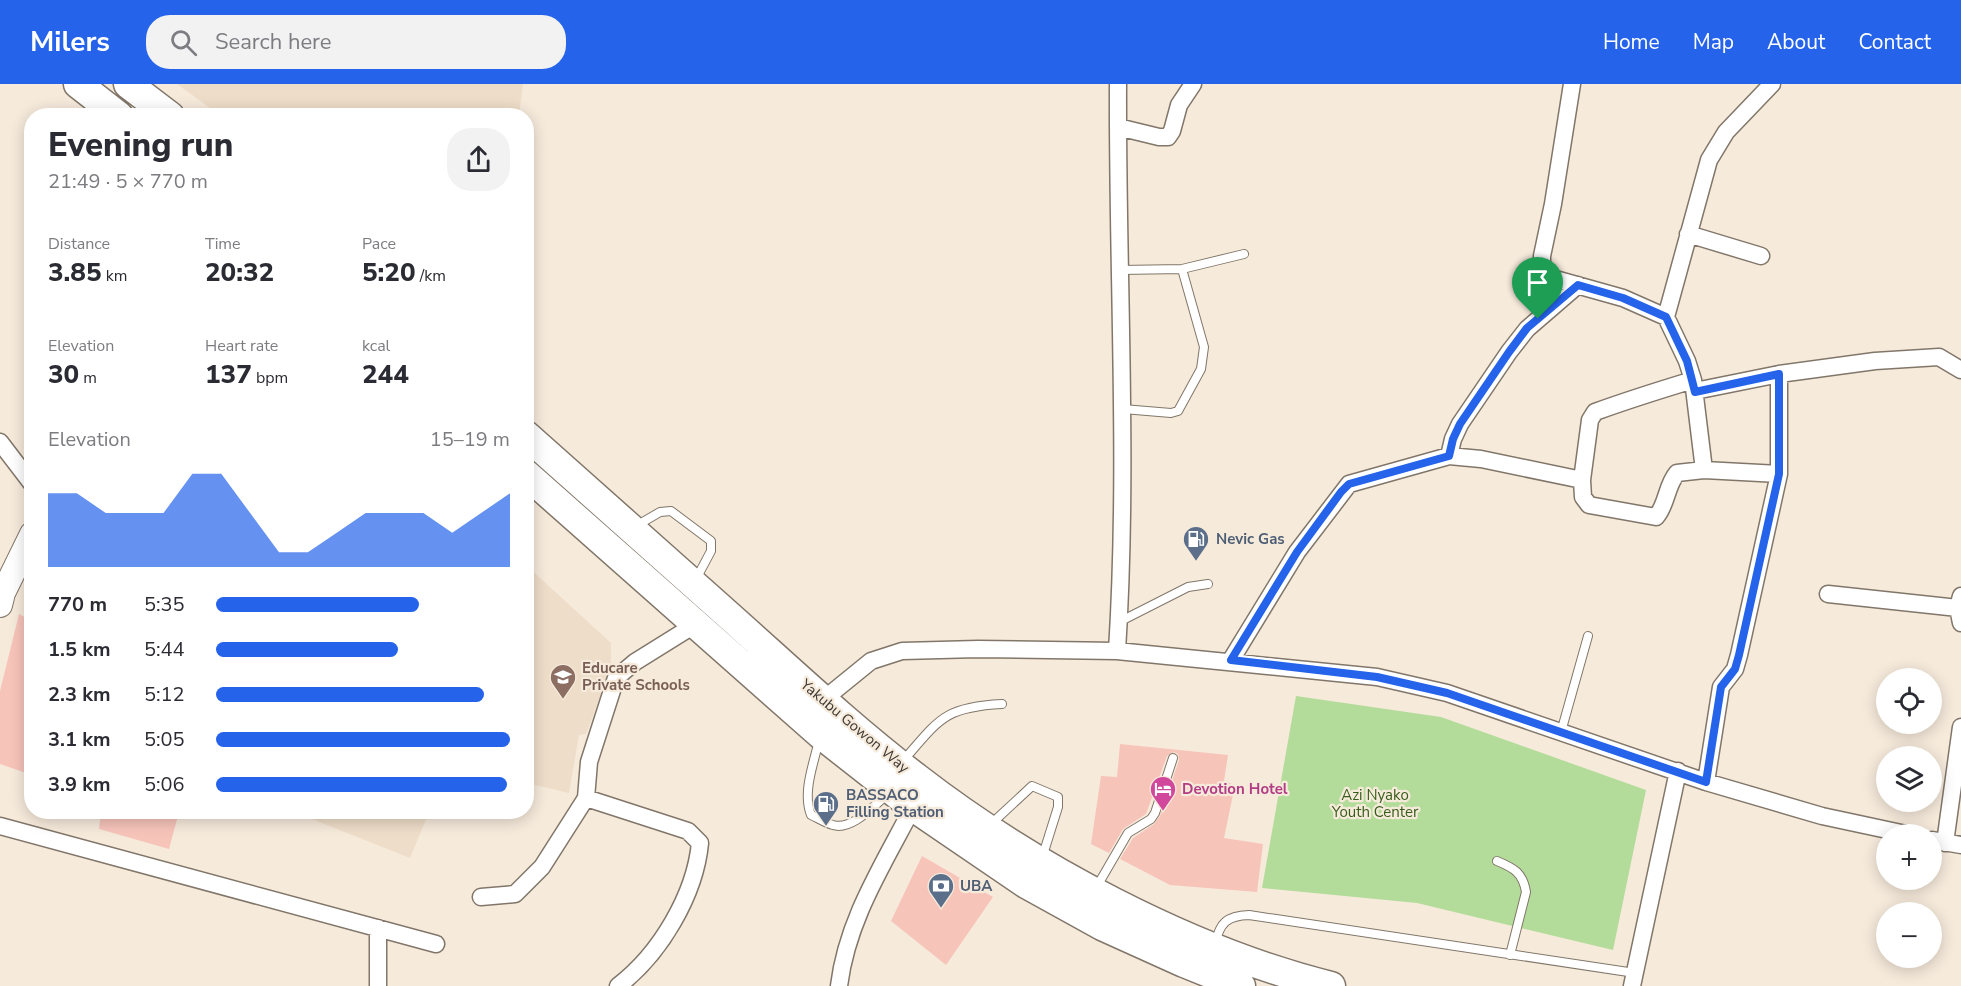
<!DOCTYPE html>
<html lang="en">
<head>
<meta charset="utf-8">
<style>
  :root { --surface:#fff; --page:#f2f2f3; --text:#2b2b33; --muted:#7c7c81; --accent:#2563eb }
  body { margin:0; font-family:"Nunito Sans",sans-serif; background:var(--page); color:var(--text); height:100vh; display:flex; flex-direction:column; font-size:22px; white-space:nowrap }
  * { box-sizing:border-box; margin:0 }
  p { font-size:20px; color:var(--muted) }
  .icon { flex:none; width:33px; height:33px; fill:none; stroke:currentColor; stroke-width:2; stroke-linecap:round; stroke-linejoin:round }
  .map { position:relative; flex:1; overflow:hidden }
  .details { position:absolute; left:24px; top:24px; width:510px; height:711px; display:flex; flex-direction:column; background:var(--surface); border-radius:24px; box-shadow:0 3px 15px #0003 }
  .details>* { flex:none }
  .tools { position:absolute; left:1876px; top:584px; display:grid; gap:12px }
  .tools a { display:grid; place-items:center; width:66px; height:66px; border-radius:50%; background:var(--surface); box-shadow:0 3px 15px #0003; font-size:30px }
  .pin { position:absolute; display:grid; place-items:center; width:51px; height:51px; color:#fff; margin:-62px -26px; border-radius:50% 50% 50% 0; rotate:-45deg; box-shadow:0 0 6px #0007 }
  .pin .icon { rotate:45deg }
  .round { display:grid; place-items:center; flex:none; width:63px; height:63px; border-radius:24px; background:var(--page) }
  .head { display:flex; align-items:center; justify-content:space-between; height:102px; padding:0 24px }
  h1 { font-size:33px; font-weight:800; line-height:45px }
  .figures { display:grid; grid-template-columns:repeat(3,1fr); gap:9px; height:102px; padding:6px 24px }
  .figures div { display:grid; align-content:center }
  .figures b { font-size:26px; font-weight:800 }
  .figures small { font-size:16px; font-weight:400 }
  .figures p { font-size:16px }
  .chart { height:168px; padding:12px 24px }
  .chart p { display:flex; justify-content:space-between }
  .chart svg { width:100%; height:108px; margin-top:6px; fill:var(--accent); opacity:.7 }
  ul { padding:0 24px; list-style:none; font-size:20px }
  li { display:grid; grid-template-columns:96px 72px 1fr; align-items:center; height:45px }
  li i { height:15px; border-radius:8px; background:var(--accent) }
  header { display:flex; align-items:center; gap:36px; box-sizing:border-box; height:84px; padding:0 30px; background:var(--accent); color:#fff }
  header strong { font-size:28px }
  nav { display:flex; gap:33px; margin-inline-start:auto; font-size:21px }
  .search { width:420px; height:54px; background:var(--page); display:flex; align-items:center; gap:15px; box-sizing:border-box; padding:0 21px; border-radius:24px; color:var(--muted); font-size:22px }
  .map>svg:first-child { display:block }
  .built { fill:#eeddc8 }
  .green { fill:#b3dc9a }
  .building { fill:#f7c4ba }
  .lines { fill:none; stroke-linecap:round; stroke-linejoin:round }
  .service-casing { stroke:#817669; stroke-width:10 }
  .minor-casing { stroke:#817669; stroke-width:19 }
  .secondary-casing { stroke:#817669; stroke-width:26 }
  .trunk-casing { stroke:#817669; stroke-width:31 }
  .service { stroke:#fff; stroke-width:8 }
  .minor { stroke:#fff; stroke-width:16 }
  .secondary { stroke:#fff; stroke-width:24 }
  .trunk { stroke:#fff; stroke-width:28 }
  .route-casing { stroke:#fff; stroke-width:12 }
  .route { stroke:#2563eb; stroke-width:8 }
  .labels { text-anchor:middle; stroke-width:4.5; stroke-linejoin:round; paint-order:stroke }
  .service-label { font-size:15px; font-weight:bold; fill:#4e5e75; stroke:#f6eadb; text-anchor:start }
  .education-label { font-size:15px; font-weight:bold; fill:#785e54; stroke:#f6eadb; text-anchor:start }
  .street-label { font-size:15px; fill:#3e3933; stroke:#f6eadb }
  .hotel-label { font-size:15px; font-weight:bold; fill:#b23c85; stroke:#f6eadb; text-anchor:start }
  .park-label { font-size:15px; fill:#375d1a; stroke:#f6eadb }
</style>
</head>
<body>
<header>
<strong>Milers</strong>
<div class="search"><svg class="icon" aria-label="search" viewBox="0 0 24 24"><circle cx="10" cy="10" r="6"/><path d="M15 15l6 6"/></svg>Search here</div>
<nav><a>Home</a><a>Map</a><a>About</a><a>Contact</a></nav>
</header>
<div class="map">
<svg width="1961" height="902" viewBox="0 0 1961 902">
  <rect width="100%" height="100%" fill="#f6eadb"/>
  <path class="built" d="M 177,0 L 523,0 L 519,31 L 221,32 Z
    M 527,482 L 611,559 L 611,583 L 586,650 L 579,651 L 569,709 L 527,699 Z
    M 294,728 L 429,728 L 410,774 Z"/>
  <path class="green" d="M 1296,612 L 1441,633 L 1646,706 L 1613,866 L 1417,819 L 1262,804 Z"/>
  <path class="building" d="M 19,530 L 32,537 L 32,691 L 0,680 L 0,607 Z
    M 1120,660 L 1228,671 L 1224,697 L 1235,701 L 1224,754 L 1263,760 L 1257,808 L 1170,801 L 1120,775 L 1133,754 L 1154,740 L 1160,732 L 1179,676 L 1178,670 L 1174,668 L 1167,672 L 1146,730 L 1123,745 L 1109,769 L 1091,760 L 1101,692 L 1117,693 Z
    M 101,728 L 179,728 L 169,765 L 99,745 Z
    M 922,772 L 993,813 L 946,881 L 891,837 Z"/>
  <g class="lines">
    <g class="service-casing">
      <path id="service" d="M 1120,186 L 1182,185 L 1244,170
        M 1123,325 L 1171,329 L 1178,327 L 1201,285 L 1204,263 L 1182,185
        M 636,442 L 660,428 L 671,427 L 711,457 L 711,467 L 695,497
        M 1119,538 L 1188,503 L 1208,500
        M 1561,648 L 1588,552
        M 819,656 C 814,679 802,708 811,731 C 818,734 825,739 833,741 C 852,747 874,721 888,710
        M 902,678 C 939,636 943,623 1002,620
        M 990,741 L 1032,702 L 1058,713 L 1058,723 L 1042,774
        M 1497,777 C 1514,784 1523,789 1526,808 L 1510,871
        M 1096,804 L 1128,749 L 1151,735 L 1155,729 L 1173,674
        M 1215,860 C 1220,838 1227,832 1249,831 L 1635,889"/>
    </g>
    <g class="minor-casing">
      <path id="minor" d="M 1572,0 L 1553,120 L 1542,172 L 1542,185 L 1548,193 L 1623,214 L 1666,233 L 1687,277 L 1693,296 L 1704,386
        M 1118,43 L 1159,53 L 1168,53 L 1172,47 L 1179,21 L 1193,0
        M 1688,150 L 1761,172
        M 1666,233 L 1709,76 L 1726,48 L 1772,0
        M 1693,296 C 1660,306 1628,316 1595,328 L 1590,336 L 1582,396 L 1583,413 L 1589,421 L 1656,433 C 1667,421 1666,402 1677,389 L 1704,386 L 1779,390
        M 1695,307 L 1779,290 L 1875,277 L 1939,273 L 1961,286
        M 0,358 L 32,400
        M 1449,372 L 1453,355 L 1460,340 L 1509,268 L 1527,245 L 1578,201
        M 1828,510 L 1958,524
        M 1961,512 L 1958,524 L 1961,539
        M 1117,567 C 1129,378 1117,189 1118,0
        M 1231,576 L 1297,468 L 1349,400 L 1449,372 L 1481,375 L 1582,396
        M 823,616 L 871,577 L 902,567 L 978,565 L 1117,567 L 1377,593 L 1447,609 L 1706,698 L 1822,732 L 1906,750
        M 1706,698 L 1721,603 L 1735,585 L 1739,571 L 1779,390 L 1779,290
        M 586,714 L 688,747 L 700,759 C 695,811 660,870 618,902
        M 0,742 L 436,860
        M 1932,756 L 1961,761
        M 1945,759 L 1961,643
        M 481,813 L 515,810 L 542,783 L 586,714 L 589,678 L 616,594 L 635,578 L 696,540
        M 378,902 L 378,844
        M 839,902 C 847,836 883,781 913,723
        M 1632,902 L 1678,687"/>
    </g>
    <g class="secondary-casing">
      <path id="secondary" d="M 0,521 L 3,509 L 32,450"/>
    </g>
    <g class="trunk-casing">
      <path id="trunk" d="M 78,0 L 119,32
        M 128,0 L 170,32
        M 526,351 C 593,410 659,470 726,529 C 789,585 850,643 917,694 C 1032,783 1190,867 1331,902
        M 526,390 L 820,650 L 913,723 L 1026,800 L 1102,842 L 1184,879 L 1241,902"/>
    </g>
    <use href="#service" class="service"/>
    <use href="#minor" class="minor"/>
    <use href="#secondary" class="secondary"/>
    <use href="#trunk" class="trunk"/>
  </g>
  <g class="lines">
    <g class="route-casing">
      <path id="route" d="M 1578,201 L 1623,214 L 1666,233 L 1687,277 L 1695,308 L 1779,290 L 1779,390 L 1739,571 L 1735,585 L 1721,603 L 1706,698 L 1447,609 L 1377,593 L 1231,576 L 1297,468 L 1341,408 L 1349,400 L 1449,372 L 1453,355 L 1460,340 L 1509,268 L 1527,244 Z"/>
    </g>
    <use href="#route" class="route"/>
  </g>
  <defs>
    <g id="fuel-pin" transform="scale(1.35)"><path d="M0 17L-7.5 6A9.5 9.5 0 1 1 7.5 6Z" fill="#5c6f8a" stroke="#f6eadb"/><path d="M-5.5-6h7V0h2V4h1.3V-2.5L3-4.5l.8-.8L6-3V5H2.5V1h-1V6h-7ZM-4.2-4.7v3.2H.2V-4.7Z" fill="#fff"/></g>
    <g id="school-pin" transform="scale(1.35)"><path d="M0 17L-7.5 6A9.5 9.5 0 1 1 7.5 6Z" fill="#8d6e63" stroke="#f6eadb"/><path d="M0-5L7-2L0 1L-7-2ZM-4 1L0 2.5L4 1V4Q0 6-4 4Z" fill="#fff"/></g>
    <g id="hotel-pin" transform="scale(1.35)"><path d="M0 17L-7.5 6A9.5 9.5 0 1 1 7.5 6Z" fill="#d1479c" stroke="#f6eadb"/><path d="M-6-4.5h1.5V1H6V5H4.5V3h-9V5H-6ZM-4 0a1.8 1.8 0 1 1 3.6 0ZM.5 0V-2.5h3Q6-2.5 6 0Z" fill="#fff"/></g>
    <g id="bank-pin" transform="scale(1.35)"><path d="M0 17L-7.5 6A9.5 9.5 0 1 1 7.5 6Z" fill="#5c6f8a" stroke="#f6eadb"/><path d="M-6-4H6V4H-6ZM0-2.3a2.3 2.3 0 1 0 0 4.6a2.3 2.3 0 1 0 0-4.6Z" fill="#fff"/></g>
  </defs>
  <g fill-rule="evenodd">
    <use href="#fuel-pin" x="1196" y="455"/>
    <use href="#school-pin" x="563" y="593"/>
    <use href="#hotel-pin" x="1163" y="705"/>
    <use href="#fuel-pin" x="826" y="720"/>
    <use href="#bank-pin" x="941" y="802"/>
  </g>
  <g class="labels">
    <g class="service-label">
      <text x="1216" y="460">Nevic Gas</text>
      <text x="846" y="716">BASSACO<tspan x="846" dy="17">Filling Station</tspan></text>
      <text x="960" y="807">UBA</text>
    </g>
    <g class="education-label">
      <text x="582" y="589">Educare<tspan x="582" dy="17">Private Schools</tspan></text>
    </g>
    <g class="street-label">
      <text transform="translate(855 642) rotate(40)" y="5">Yakubu Gowon Way</text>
    </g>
    <g class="hotel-label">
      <text x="1182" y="710">Devotion Hotel</text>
    </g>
    <g class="park-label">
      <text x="1375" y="716">Azi Nyako<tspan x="1375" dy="17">Youth Center</tspan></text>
    </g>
  </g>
</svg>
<div class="tools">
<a><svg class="icon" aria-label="locate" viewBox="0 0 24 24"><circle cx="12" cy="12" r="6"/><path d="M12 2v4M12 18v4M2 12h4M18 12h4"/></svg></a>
<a><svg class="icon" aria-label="layers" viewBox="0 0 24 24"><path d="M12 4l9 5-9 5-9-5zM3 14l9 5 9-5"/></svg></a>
<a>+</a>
<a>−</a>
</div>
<div class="pin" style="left:1538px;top:235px;background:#1e9e55"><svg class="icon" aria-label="arrive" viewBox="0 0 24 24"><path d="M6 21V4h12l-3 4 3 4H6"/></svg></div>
<section class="details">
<div class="head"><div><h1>Evening run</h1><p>21:49 · 5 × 770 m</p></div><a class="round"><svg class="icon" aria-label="share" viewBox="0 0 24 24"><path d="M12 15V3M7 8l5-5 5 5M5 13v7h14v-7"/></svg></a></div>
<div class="figures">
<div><p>Distance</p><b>3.85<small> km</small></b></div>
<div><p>Time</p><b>20:32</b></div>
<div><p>Pace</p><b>5:20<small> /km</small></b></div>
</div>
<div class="figures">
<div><p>Elevation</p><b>30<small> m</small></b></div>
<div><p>Heart rate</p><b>137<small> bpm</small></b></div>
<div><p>kcal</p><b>244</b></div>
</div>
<div class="chart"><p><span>Elevation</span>15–19 m</p>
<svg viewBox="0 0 160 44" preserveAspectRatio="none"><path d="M0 44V14L10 14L20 22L30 22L40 22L50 6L60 6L70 22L80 38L90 38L100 30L110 22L120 22L130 22L140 30L150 22L160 14V44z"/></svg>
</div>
<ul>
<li><b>770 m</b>5:35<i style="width:69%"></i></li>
<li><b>1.5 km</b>5:44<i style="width:62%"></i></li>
<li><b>2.3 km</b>5:12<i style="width:91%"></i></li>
<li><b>3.1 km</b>5:05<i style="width:100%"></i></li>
<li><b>3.9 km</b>5:06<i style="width:99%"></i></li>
</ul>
</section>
</div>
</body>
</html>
